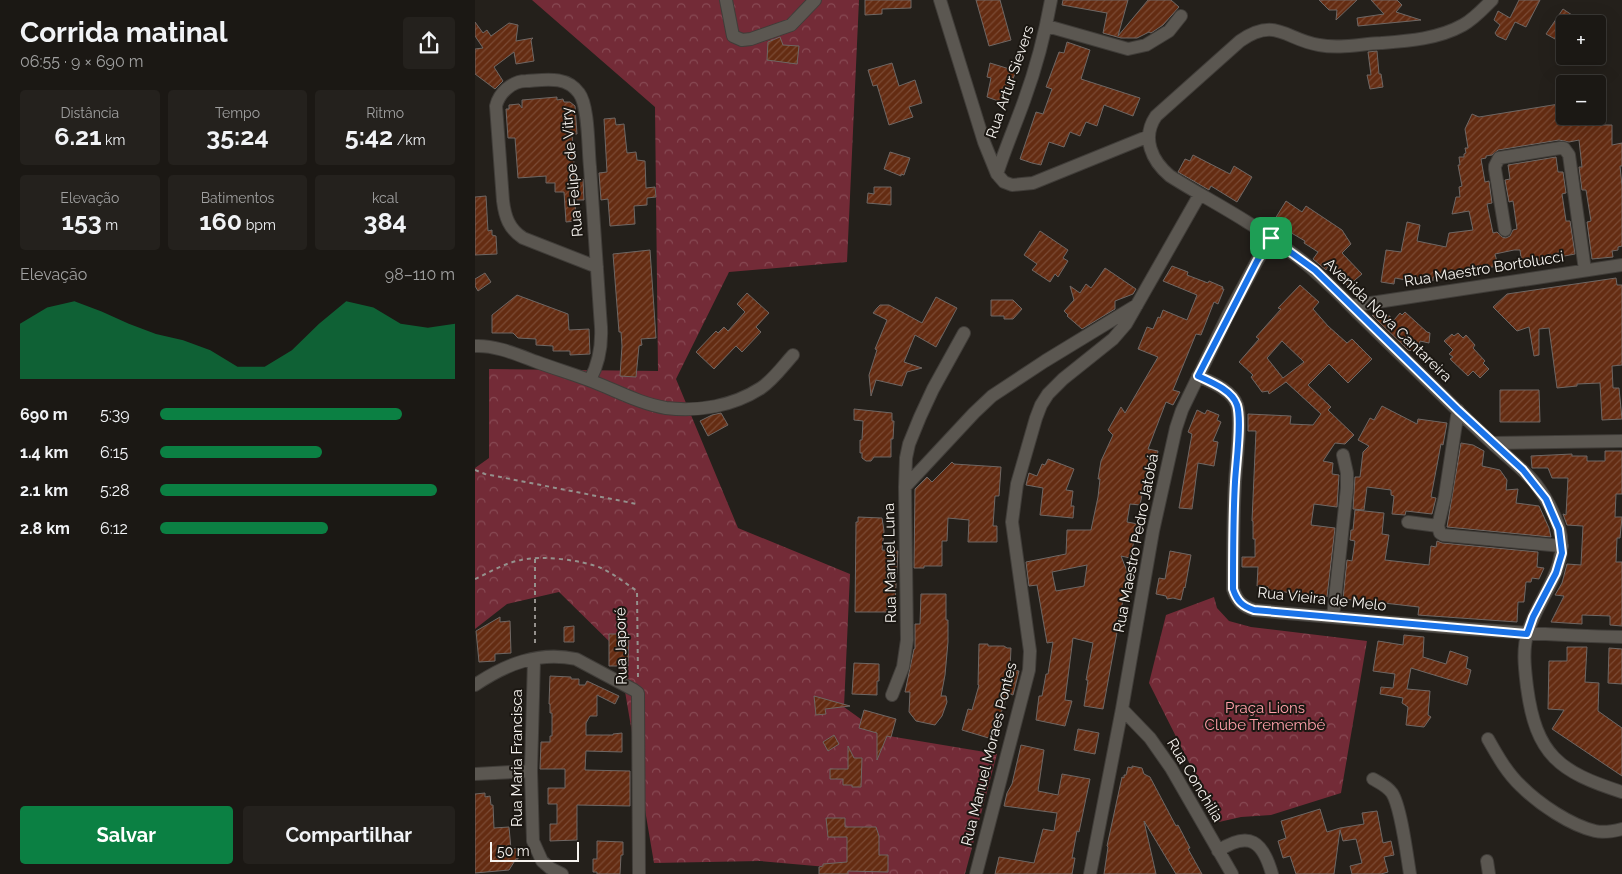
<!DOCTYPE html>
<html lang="pt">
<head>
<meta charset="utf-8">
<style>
  :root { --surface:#1b1814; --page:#24211d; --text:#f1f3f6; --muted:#a0a0a0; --line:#393734; --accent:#0b8043 }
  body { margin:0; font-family:Raleway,sans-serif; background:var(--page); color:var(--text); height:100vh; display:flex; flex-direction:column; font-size:19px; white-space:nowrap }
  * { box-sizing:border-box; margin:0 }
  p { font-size:16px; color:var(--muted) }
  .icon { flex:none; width:28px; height:28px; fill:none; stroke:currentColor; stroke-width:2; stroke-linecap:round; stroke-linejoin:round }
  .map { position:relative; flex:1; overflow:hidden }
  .drawer { display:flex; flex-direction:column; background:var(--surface); width:475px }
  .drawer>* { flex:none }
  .fabs { position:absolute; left:1081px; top:15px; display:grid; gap:10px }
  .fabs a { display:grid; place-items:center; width:50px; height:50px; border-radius:5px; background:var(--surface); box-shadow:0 5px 20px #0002,0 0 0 1px var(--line); font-size:25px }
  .scale { position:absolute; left:15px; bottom:12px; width:89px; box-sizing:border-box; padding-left:5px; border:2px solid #f6f3ef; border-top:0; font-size:14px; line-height:18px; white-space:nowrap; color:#f6f3ef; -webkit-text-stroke:4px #1b1712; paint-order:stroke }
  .pin { position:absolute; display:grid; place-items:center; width:42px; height:42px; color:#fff; margin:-21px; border-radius:10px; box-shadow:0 2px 8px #0006 }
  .round { display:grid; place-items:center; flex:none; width:52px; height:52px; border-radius:5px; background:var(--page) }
  .overview { display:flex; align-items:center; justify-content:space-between; height:85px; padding:0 20px }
  h1 { font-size:28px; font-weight:700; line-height:38px }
  .metrics { display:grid; grid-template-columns:repeat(3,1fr); gap:8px; height:85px; padding:5px 20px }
  .metrics div { display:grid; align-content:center; border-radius:5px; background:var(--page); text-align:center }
  .metrics b { font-size:25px; font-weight:700 }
  .metrics small { font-size:14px; font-weight:400 }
  .metrics p { font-size:14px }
  .chart { height:140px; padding:10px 20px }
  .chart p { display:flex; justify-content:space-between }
  .chart svg { width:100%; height:90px; margin-top:5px; fill:var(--accent); opacity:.7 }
  .primary-button { display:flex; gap:10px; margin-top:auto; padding:10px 20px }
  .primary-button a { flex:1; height:58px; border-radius:5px; background:var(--accent); color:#fff; font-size:20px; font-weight:700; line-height:58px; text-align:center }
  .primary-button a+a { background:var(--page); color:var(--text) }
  ul { padding:0 20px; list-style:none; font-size:16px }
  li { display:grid; grid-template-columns:80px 60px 1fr; align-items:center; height:38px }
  li i { height:12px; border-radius:6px; background:var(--accent) }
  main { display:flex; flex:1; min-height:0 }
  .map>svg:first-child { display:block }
  .forest { fill:url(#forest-crowns) }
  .building { fill:url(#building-hatch); stroke:#6e6764; fill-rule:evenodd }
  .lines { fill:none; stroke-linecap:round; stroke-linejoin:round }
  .minor-casing { stroke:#403d39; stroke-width:14 }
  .path { stroke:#95918d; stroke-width:2; stroke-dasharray:4 4; stroke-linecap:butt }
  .minor { stroke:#5b5751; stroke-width:12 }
  .route-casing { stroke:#fff; stroke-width:10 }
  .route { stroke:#1a73e8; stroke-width:6 }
  .labels { text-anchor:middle; stroke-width:4; stroke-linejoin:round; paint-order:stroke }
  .street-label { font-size:15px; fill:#f6f3ef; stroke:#1b1712 }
  .park-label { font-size:15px; fill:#ffa0aa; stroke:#1b1712 }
</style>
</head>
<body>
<main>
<section class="drawer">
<div class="overview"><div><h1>Corrida matinal</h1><p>06:55 · 9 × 690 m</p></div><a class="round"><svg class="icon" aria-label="share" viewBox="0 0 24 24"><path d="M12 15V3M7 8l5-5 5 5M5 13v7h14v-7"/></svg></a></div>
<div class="metrics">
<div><p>Distância</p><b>6.21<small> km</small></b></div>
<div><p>Tempo</p><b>35:24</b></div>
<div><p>Ritmo</p><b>5:42<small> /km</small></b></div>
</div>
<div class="metrics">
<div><p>Elevação</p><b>153<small> m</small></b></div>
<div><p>Batimentos</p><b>160<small> bpm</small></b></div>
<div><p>kcal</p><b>384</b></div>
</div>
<div class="chart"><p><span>Elevação</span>98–110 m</p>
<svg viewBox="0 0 160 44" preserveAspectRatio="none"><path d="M0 44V17L10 9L20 6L30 11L40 17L50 22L60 25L70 30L80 38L90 38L100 30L110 17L120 6L130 9L140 17L150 19L160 17V44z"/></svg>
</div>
<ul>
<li><b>690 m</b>5:39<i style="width:82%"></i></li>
<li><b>1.4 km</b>6:15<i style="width:55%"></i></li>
<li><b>2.1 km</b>5:28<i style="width:94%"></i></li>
<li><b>2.8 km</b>6:12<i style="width:57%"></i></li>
</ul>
<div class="primary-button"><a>Salvar</a><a>Compartilhar</a></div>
</section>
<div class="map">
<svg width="1147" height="874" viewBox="0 0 1147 874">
  <defs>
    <pattern id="forest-crowns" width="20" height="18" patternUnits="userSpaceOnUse" patternTransform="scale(1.25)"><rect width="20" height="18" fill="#732b37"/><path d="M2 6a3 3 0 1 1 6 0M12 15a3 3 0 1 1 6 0" fill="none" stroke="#884a54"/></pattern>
    <pattern id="building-hatch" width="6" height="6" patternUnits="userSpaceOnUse" patternTransform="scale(1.25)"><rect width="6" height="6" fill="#642c12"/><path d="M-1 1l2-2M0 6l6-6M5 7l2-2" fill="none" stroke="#7b4b35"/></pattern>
  </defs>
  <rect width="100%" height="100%" fill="#24201b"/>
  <path class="forest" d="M 57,0 L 384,0 L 372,262 L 254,272 L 201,379 L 263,528 L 375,574 L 369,707 L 408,735 L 522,754 L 490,874 L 364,874 L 363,868 L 285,861 L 179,863 L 143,650 L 84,592 L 32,604 L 0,629 L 0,468 L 14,458 L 14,369 L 183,371 L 180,107 Z
    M 739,597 L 742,608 L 754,621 L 776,627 L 892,641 L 866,793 L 796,815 L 766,817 L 744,822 L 674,683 L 691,615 Z"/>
  <path class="building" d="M 390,0 L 436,0 L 436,8 L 407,9 L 407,14 L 390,15 Z
    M 501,0 L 525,0 L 536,40 L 514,46 Z
    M 588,0 L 653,0 L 643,36 L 673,0 L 696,0 L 704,7 L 688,25 L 676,33 L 674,32 L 662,38 L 646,38 L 628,33 L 632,13 L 587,5 Z
    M 844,0 L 882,0 L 861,20 L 862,10 L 854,10 Z
    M 896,0 L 922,0 L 927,5 L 921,12 L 946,20 L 883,26 L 882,18 L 909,14 Z
    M 1044,0 L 1065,0 L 1051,27 L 1040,22 L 1031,40 L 1022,36 L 1020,33 L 1025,25 L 1019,20 L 1023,11 L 1035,18 Z
    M 1088,9 L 1097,15 L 1080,39 L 1071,34 Z
    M 0,22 L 8,33 L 12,30 L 16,36 L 34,23 L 43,25 L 41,41 L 58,38 L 56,40 L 59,61 L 41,64 L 39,52 L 19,67 L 28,81 L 20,89 L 0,74 L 0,49 L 8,48 L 0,36 Z
    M 305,37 L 308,45 L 324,46 L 322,64 L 292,60 L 293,42 Z
    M 592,42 L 615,50 L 606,79 L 665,98 L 658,116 L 629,105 L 622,126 L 611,122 L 605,136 L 595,132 L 589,147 L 574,142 L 566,165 L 557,163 L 545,159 L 561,112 L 568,114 L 577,89 L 571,87 L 584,52 L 589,53 Z
    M 902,51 L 904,74 L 906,74 L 908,87 L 895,89 L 892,75 L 896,75 L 893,52 Z
    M 417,63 L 424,86 L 440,80 L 447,103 L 434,107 L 438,117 L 414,125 L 402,85 L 398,86 L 393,70 Z
    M 515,63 L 541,71 L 529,103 L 512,97 L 516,78 L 512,77 Z
    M 82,97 L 82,100 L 88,99 L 89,102 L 95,102 L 100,106 L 102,134 L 97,134 L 100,180 L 108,179 L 109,200 L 100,200 L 101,221 L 91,222 L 89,192 L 80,192 L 80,183 L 71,183 L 71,176 L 43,178 L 40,138 L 33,138 L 31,109 L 34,109 L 34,105 L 44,104 L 47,108 L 47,100 Z
    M 1090,103 L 1090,116 L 1107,116 L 1108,125 L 1137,125 L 1137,145 L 1147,143 L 1147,166 L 1145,166 L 1147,186 L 1147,246 L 1143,247 L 1143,250 L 1137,251 L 1138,257 L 1117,259 L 1112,222 L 1116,221 L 1111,190 L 1107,190 L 1104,167 L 1107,167 L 1104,140 L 1094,142 L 1084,140 L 1023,150 L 1017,155 L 1011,156 L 1011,158 L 1006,159 L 1010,182 L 1014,181 L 1017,203 L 1012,204 L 1018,233 L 1022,232 L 1027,237 L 1031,238 L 1035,236 L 1038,230 L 1042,229 L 1038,201 L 1034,202 L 1030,180 L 1035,179 L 1033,165 L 1081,157 L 1083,172 L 1088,172 L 1091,193 L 1087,194 L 1091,221 L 1095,221 L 1100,254 L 1047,264 L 1045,250 L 1039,250 L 1020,254 L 1023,266 L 958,277 L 958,281 L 938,277 L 937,281 L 920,278 L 919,284 L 906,282 L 911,250 L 926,252 L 932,222 L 945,225 L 942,241 L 971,247 L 974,233 L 998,230 L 994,211 L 977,214 L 981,197 L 985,197 L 984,187 L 987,186 L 983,165 L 985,165 L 984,157 L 989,157 L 989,154 L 991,153 L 990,148 L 993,148 L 990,129 L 997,114 L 1004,117 Z
    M 140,118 L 141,125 L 149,124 L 152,153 L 161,152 L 162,160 L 170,161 L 171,188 L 180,187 L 181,197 L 172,198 L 172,205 L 159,206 L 160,224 L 135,226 L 133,199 L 126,200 L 124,173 L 132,172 L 129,119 Z
    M 415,152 L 435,158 L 429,175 L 426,174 L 426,176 L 409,169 Z
    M 718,155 L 755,174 L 759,166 L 777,177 L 762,202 L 736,186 L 734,190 L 703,172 L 710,159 L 715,161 Z
    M 399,187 L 416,187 L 416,205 L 392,203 L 393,193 L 399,194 Z
    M 11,196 L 13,231 L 17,230 L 17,235 L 21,236 L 22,254 L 0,255 L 0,197 Z
    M 811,201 L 827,212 L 831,206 L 867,230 L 876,244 L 867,253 L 887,274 L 873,286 L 853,266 L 851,270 L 838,259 L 843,252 L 829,243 L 830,241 L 808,228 L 804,234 L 795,227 Z
    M 565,231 L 593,250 L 588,258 L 593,261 L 583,277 L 580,274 L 575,282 L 557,270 L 562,264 L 549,255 Z
    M 175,250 L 181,338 L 166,339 L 167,345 L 164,346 L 161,377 L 145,376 L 147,346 L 146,332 L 144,332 L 138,254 Z
    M 697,266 L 713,272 L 712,275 L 733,283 L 734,281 L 748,287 L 747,289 L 749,289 L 743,304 L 739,302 L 726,335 L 721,334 L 698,390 L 705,392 L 698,405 L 691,402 L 673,449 L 683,451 L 680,466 L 673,465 L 665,505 L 655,504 L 652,522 L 663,524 L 655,558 L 646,556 L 652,571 L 648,594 L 649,594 L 628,709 L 609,706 L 613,680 L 611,680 L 618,643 L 598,638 L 590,700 L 597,701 L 590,726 L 561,720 L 564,696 L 567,696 L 571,674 L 573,674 L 578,642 L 572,643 L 562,585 L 554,586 L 551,562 L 591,554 L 592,530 L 616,530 L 623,497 L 625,479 L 623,479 L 626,461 L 638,435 L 633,430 L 646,407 L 650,413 L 683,357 L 663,349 L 672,327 L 678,329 L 683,317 L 685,318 L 688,310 L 712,320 L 722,295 L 688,281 ZM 612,565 L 609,586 L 581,591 L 577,572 Z
    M 630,268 L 661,289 L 658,294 L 640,301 L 640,309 L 607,329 L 592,316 L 593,315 L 589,311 L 599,300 L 595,286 L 605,293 L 611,284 L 616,288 Z
    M 10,273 L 16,282 L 3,291 L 0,286 L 0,279 Z
    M 1141,278 L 1142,285 L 1147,285 L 1147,365 L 1137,366 L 1138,388 L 1144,388 L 1147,419 L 1127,420 L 1125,383 L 1102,384 L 1102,386 L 1082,388 L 1074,328 L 1064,329 L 1064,355 L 1059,356 L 1054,327 L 1042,331 L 1018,307 L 1032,294 Z
    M 825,285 L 844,302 L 838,309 L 853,326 L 872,343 L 877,339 L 897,359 L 873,383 L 854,364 L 833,385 L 856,407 L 853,410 L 879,435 L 870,444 L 860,443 L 848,461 L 858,463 L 857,474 L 864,475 L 862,507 L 839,504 L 836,525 L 860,528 L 852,597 L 793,590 L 793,587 L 782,586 L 783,567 L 767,567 L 767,557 L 780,557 L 780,539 L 778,539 L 778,521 L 777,521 L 781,431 L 773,431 L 773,414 L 816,416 L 815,424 L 838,425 L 846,414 L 811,382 L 794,394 L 793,391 L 787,392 L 776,377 L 778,375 L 764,362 L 784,339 L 781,337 L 806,309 L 803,308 ZM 807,341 L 829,362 L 808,378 L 792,358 Z
    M 272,293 L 294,313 L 281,327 L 286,332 L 267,352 L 261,346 L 239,369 L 221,352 L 241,331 L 243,333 L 249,327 L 253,331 L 270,312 L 262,304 Z
    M 42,295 L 93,314 L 94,330 L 114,329 L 115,354 L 95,355 L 95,351 L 78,351 L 78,346 L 61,345 L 61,339 L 43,338 L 38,333 L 17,333 L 17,315 Z
    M 461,297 L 482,308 L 461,347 L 440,335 L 429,362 L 447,368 L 432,372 L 427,386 L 401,380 L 396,396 L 394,375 L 402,350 L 400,349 L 412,320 L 398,313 L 402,308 L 405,305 L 414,305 L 447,323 Z
    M 516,300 L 538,300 L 547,309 L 538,319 L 529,319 L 529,316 L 516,316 Z
    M 930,312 L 952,332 L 955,333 L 954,343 L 945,341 L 943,352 L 933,350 L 897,315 L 912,314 L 919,320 L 925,313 L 927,315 Z
    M 983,333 L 988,338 L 991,335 L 1000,345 L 998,348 L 1010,361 L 1008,363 L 1014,369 L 1005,378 L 998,371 L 993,376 L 975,359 L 978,357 L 974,354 L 978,350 L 969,341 L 977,334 L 979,336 Z
    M 1025,390 L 1064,390 L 1065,422 L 1025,422 Z
    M 907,406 L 942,424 L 943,419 L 972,423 L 968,445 L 966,444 L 956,497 L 961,498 L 957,514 L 931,511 L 930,515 L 917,514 L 919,496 L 916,495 L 916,490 L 892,487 L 889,510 L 878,509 L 880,477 L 885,477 L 888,452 L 894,446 L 883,440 L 895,418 L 899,420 Z
    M 379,409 L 417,413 L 417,421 L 419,421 L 418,439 L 416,439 L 416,457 L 399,457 L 396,461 L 391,461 L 387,458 L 387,453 L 385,453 L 385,440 L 387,440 L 388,421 L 379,420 Z
    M 722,410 L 730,414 L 732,410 L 744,415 L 742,420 L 746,422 L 738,441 L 743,442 L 739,466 L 723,463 L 717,509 L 704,508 L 717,434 L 713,432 Z
    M 246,413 L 253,425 L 233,436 L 225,421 L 237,415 Z
    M 986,443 L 998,445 L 1009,451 L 1007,466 L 1025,470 L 1032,480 L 1031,490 L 1043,489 L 1041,503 L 1064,506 L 1074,528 L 1076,537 L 972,527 Z
    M 1130,451 L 1147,451 L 1147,494 L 1141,494 L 1140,517 L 1147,517 L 1145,538 L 1142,538 L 1141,562 L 1147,562 L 1147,626 L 1135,625 L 1135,616 L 1107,615 L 1107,624 L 1076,622 L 1089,596 L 1080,595 L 1087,583 L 1092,564 L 1106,565 L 1108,526 L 1092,525 L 1088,514 L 1091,515 L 1093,478 L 1077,478 L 1073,468 L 1057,468 L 1056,456 L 1097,454 L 1097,456 L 1112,456 L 1112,461 L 1130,461 Z
    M 573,459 L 599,469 L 591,490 L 598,491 L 596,506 L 599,506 L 598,518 L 565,515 L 568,488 L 551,485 L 554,473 L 562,476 L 567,464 L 570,465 Z
    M 477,462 L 479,464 L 526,467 L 524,496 L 520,496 L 518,526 L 522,526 L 522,542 L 493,542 L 494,520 L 473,518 L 472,541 L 467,541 L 467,566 L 449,566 L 449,568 L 439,568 L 440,489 L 452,477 L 457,482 Z
    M 880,510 L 909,513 L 907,534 L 914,535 L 910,560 L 954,565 L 956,546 L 961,547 L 962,541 L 967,543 L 1063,552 L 1062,567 L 1069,568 L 1064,579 L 1057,578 L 1056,582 L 1051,582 L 1049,602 L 1043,602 L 1042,622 L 943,615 L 944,607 L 900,602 L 899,609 L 886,608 L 887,601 L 868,599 L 872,560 L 877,561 L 880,541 L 875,540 L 876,530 L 878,530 Z
    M 383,517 L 407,518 L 409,531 L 407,550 L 423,551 L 420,602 L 412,602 L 412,612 L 380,612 L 381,522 L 383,522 Z
    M 695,551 L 716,555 L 710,588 L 709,587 L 706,600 L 698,598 L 692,599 L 691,596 L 681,594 L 684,578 L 690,579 Z
    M 446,594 L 471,594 L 471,620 L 473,620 L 473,642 L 470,675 L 466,696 L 471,696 L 472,702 L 467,716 L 460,725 L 441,721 L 434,712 L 435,692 L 430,692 L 439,649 L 440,649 L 440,624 L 445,624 Z
    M 25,617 L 25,622 L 35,621 L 36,653 L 20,654 L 20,661 L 4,662 L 1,631 Z
    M 99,626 L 99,642 L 89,642 L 89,627 Z
    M 134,634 L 154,634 L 153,666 L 134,666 Z
    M 929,635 L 949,637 L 948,657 L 971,664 L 975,651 L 993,657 L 991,668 L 996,670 L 992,685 L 936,668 L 932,689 L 955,691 L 953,715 L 956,717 L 949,727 L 931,725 L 933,707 L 927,703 L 928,698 L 905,694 L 906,687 L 918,688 L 920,674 L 898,671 L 903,641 L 928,645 Z
    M 504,644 L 513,644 L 513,646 L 529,646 L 532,648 L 536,648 L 535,669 L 544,671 L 538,695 L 533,693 L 517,739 L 487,730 L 493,709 L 497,710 L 504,685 L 503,685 Z
    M 1092,647 L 1112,647 L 1110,682 L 1124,683 L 1123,711 L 1147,728 L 1147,776 L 1077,729 L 1089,710 L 1073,709 L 1074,661 L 1092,661 Z
    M 1134,648 L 1147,649 L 1147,684 L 1133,683 Z
    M 379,663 L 404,664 L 404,681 L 402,681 L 402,695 L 377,694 Z
    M 75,676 L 96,677 L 96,679 L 104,679 L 104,685 L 110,685 L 112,681 L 144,696 L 140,704 L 122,695 L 122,716 L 115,716 L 111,723 L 111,735 L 138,735 L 138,734 L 147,733 L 147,752 L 111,751 L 110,770 L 155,771 L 155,806 L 102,805 L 102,840 L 75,841 L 75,824 L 82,824 L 82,804 L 73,804 L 73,788 L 90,788 L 90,769 L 65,769 L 66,742 L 75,742 L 75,736 L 77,736 L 77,713 L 75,713 L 75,704 L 74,704 Z
    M 339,696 L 375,706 L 350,709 L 351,714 L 341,715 Z
    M 389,710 L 421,719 L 416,737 L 412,736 L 402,760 L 402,733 L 384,728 Z
    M 603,729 L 624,733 L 620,754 L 599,750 Z
    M 359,735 L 364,744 L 353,751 L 348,742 Z
    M 546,745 L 569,750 L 563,791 L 583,795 L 587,774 L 615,779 L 604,832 L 602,831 L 597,858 L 600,858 L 597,874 L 520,874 L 524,857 L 559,863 L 568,829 L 579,831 L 582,813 L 529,806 L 532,793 L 537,784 Z
    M 373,746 L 379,758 L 387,758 L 386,787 L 377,787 L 377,785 L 368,785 L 368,779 L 355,779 L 355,769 L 373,769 Z
    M 657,766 L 667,768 L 669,774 L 675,777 L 701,826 L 703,825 L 715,848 L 713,849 L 727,874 L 701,874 L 669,821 L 681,874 L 629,874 L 633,847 L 632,846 L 647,777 L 649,778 L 649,775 L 651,775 L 653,767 L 657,768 Z
    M 10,793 L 10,797 L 15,796 L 16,805 L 18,805 L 19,828 L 34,827 L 36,849 L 43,848 L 43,859 L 41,859 L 34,870 L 0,873 L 0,794 Z
    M 845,809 L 852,832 L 865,828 L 889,824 L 887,813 L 902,811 L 908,843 L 916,841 L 919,855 L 909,857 L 913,872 L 906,874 L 877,874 L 875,866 L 887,863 L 881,839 L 868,841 L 865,830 L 859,874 L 821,874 L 815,856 L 808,858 L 803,841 L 811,838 L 806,821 Z
    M 351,818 L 370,818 L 370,827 L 401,827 L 404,836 L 404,855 L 413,855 L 413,872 L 373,871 L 373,874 L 344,874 L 344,867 L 348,866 L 348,864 L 372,862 L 372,837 L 353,837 Z
    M 122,841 L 148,842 L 148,855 L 146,855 L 145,874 L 122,874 L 122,872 L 118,872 L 118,859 L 122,859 Z"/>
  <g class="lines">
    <g class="minor-casing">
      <path id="minor" d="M 251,0 L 258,36 L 267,40 L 276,39 L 316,25 L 340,0
        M 465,0 L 509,142 L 522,174 L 529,182 L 537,185 L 558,183 L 674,136
        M 1017,0 C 1008,9 999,19 988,25 C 963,39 933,41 906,43 C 885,44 865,49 844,45 C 811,40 801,16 765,41 L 681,116 C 666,138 677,161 695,176 C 720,192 747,206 772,222 C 789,232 805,244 821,256 C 844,273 864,294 884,314 C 913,342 941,370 970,398 C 985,413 1001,428 1016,442 C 1031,456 1047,468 1060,483 C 1070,496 1079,512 1084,528 C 1096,567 1063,597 1053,632 C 1047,649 1050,670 1052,687 C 1061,755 1084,772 1147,792
        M 572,26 L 653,49 L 671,45 L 694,31 L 706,16
        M 522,174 C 530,149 540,126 549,101 C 561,68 570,34 576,0
        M 1030,230 L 1020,169 L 1020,166 L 1024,158 L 1085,148 L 1089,148 L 1094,155 L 1110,270
        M 876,306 L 1147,265
        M 0,346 C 21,345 43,355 62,362 C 81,369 101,375 119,382 C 142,391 166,404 191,408 C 224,412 258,406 286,388 C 298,380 308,366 318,355
        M 723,376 C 736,382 757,390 762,405 C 767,421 761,463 760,482 C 758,517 758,553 758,589 C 762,601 767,606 779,610 C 902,621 1024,634 1147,637
        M 115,380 C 124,363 127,347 126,327 C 122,274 119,221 115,167 C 113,150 114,106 104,93 C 91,75 69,80 51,81 C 37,81 24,93 21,106 L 28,201 C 30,217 34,229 48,238 L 122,267
        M 983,410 L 970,496 L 963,526 L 965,533 L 968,535 L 1087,546
        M 1017,443 L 1147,441
        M 430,487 L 499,413 L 517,396 L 570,361 L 662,305
        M 933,522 L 963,526
        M 858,617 L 872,488 L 872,473 L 868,455
        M 59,659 L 56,771 L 58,841 L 67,861 L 75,868 L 87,874
        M 0,685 C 31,664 64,651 101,659 L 159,690 L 163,693 L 164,874
        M 417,695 L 428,667 L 432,640 L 430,487 L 431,458 L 434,444 L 445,417 L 458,389 L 489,333
        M 647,709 L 675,738 L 696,768 L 757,874
        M 1013,739 C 1022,755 1032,773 1046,786 C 1064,804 1095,825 1120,831 C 1129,833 1139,831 1147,829
        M 0,774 L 56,771
        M 898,779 C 905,783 912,786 917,793 C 926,807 932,856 935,874
        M 743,851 C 775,830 788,842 797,874
        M 1012,861 L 1014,874
        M 501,874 L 554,670 L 555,651 L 537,522 L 542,484 L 561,418 L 566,405 L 573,394 L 588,379 L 638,339 L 651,324 L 725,194
        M 615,874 L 647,709 L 678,531 L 701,428 L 707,410 L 753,315 L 782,261 L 796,238"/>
    </g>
    <path class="path" d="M 0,470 L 10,474 L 162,504
      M 60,559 L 60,646
      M 0,579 C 15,572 30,563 46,560 C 66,555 107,560 126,568 C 139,574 150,583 162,591 L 163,678"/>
    <use href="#minor" class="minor"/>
  </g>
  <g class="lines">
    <g class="route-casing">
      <path id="route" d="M 796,238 L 840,270 L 983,410 L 1048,470 L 1071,499 L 1084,529 L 1087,553 L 1081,573 L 1058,617 L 1052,634 L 779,610 C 767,606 762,601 758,589 C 758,553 758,517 760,482 C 761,463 767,421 762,405 C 757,390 736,382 723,376 L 782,261 Z"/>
    </g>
    <use href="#route" class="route"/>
  </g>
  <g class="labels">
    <g class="street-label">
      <text transform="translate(535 82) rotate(-71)" y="5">Rua Artur Sievers</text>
      <text transform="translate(97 172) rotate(-95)" y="5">Rua Felipe de Vitry</text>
      <text transform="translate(1009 269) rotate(-9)" y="5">Rua Maestro Bortolucci</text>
      <text transform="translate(913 320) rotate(44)" y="5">Avenida Nova Cantareira</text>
      <text transform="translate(661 543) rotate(-79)" y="5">Rua Maestro Pedro Jatobá</text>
      <text transform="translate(415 563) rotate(-91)" y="5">Rua Manuel Luna</text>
      <text transform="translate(847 599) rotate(6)" y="5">Rua Vieira de Melo</text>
      <text transform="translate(146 646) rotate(-91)" y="5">Rua Japoré</text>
      <text transform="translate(514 754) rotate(-76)" y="5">Rua Manuel Moraes Pontes</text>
      <text transform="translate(42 758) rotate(-90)" y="5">Rua Maria Francisca</text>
      <text transform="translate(720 780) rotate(59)" y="5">Rua Conchilia</text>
    </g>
    <g class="park-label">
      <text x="790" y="713">Praça Lions<tspan x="790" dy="17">Clube Tremembé</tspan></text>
    </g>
  </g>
</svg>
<div class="fabs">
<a>+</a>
<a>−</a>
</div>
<div class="scale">50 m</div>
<div class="pin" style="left:796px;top:238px;background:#1e9e55"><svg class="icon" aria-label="arrive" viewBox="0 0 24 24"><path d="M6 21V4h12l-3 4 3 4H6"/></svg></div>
</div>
</main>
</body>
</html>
